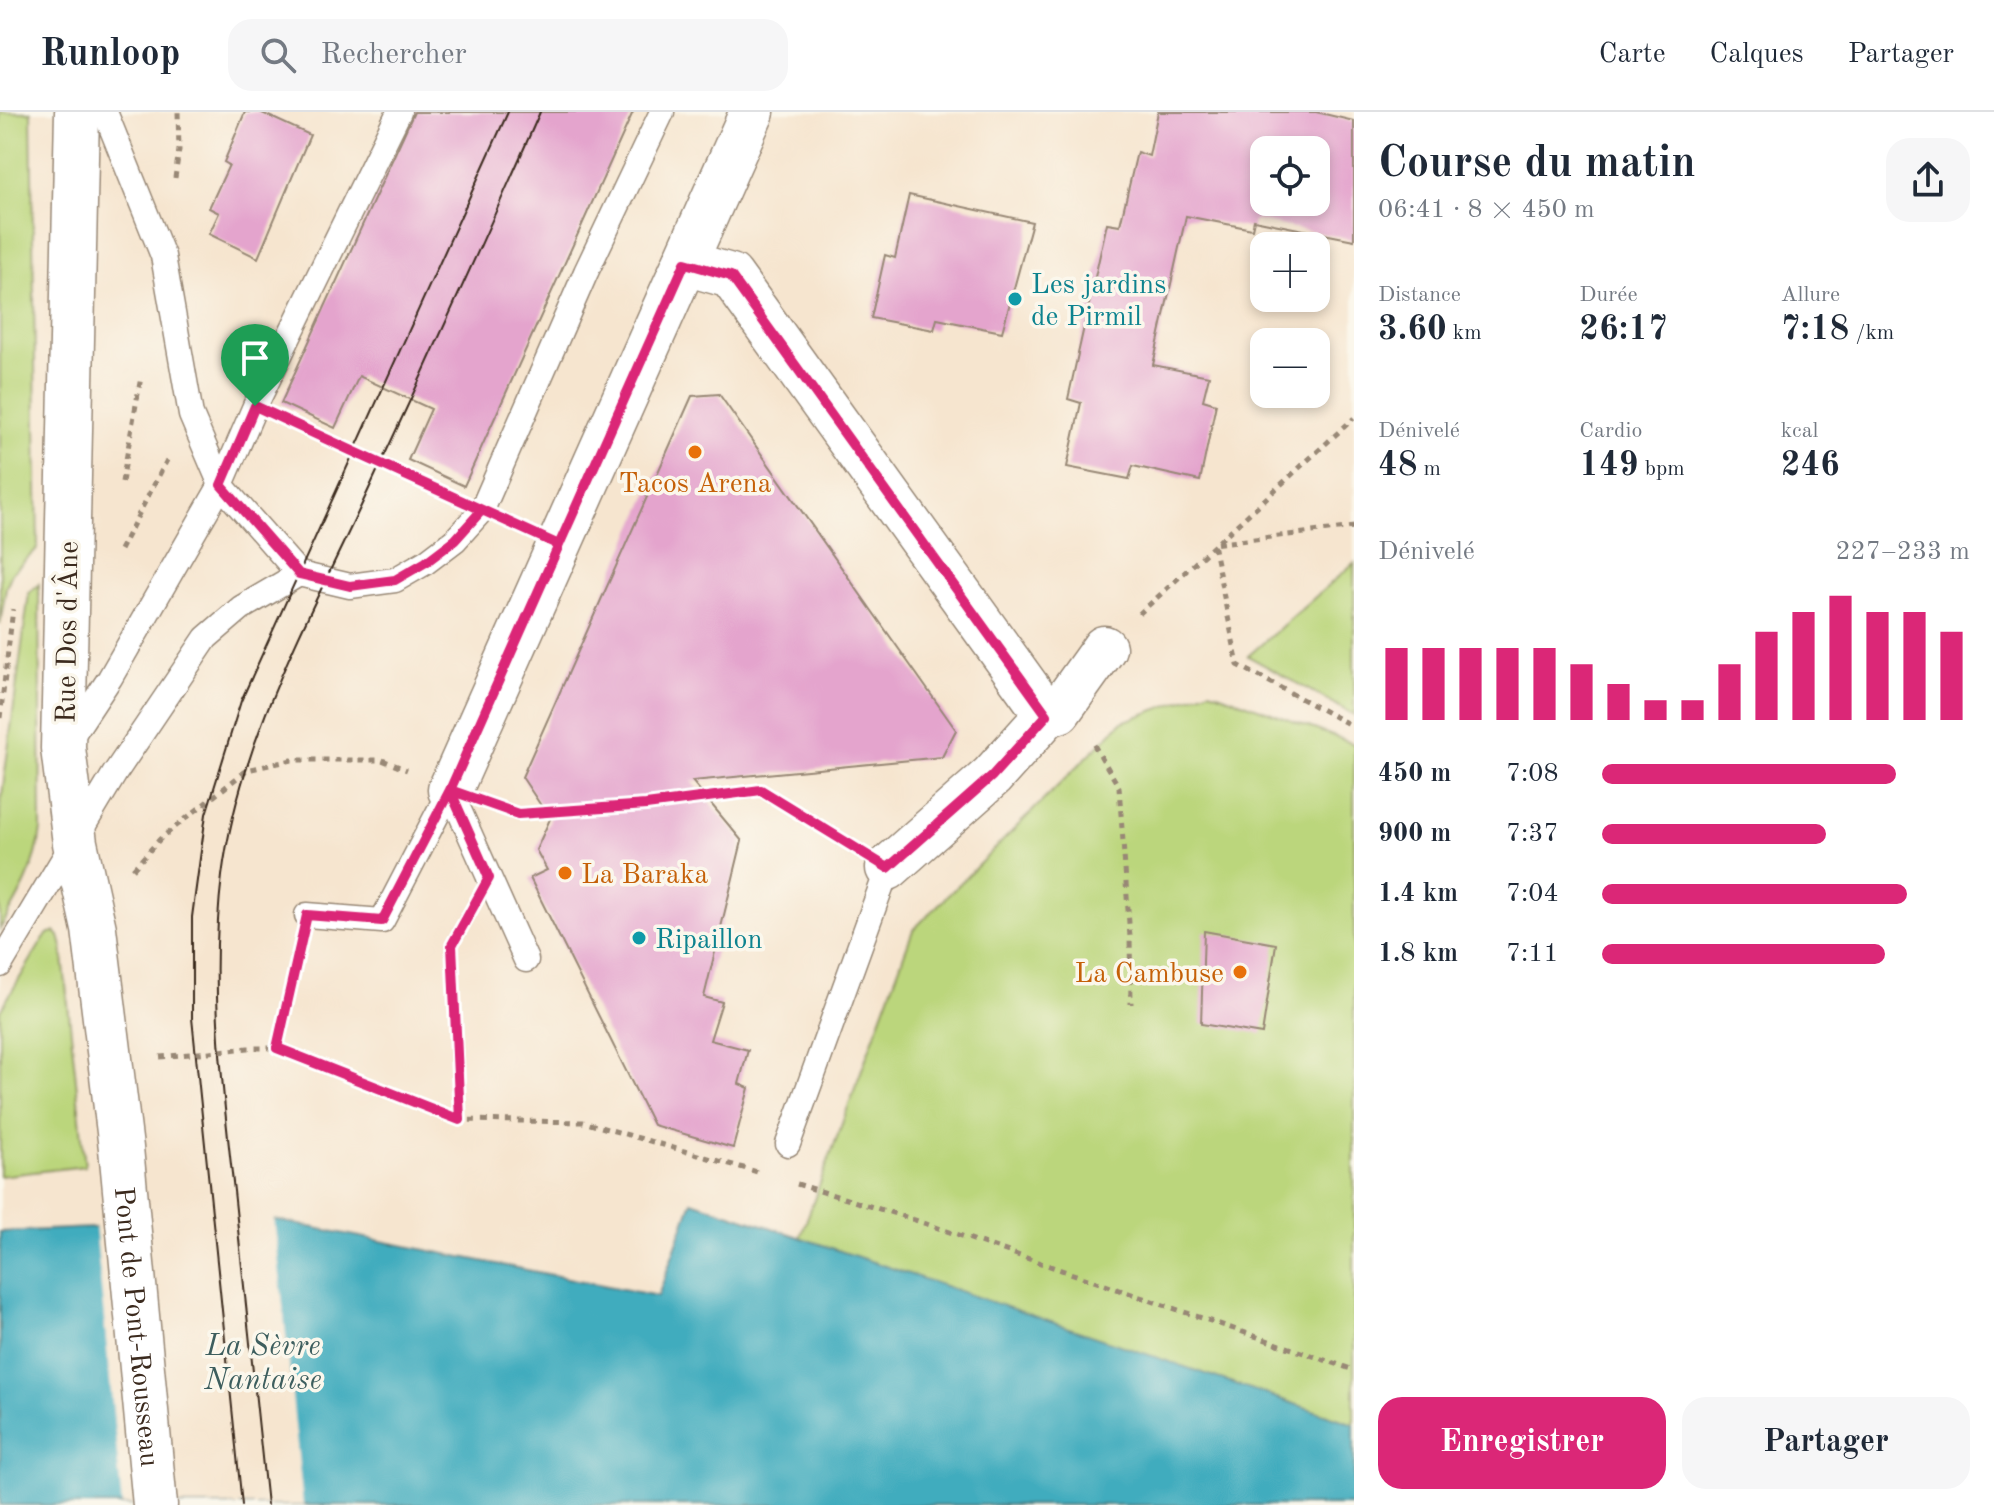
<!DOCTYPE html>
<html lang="fr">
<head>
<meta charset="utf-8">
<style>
  :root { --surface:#fff; --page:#f6f6f7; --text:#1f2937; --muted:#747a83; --line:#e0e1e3; --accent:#db2777 }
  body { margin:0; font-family:"Old Standard TT",serif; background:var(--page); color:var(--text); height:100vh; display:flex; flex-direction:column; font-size:30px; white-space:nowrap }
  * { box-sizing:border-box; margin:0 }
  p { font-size:26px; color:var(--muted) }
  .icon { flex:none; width:44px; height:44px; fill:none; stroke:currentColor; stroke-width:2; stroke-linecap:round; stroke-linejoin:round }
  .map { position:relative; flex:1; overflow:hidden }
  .sheet { display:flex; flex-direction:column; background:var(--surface); width:640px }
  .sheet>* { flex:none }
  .controls { position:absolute; left:1250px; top:24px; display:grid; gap:16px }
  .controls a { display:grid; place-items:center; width:80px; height:80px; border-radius:16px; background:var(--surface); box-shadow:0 4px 12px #0003; font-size:40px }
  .pin { position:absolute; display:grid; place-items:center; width:68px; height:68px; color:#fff; margin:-82px -34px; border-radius:50% 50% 50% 0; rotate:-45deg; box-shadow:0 0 8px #0007 }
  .pin .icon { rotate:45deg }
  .round { display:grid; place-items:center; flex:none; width:84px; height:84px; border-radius:24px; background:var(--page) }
  .summary { display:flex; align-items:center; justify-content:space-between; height:136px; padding:0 24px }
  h1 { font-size:44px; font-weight:700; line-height:60px }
  .stats { display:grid; grid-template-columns:repeat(3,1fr); gap:12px; height:136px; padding:8px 24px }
  .stats div { display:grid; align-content:center }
  .stats b { font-size:34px; font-weight:700 }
  .stats small { font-size:22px; font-weight:400 }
  .stats p { font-size:22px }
  .chart { height:224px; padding:16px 24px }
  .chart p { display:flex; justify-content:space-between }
  .chart svg { width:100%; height:144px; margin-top:8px; stroke:var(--accent); stroke-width:6 }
  .primary-button { display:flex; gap:16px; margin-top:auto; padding:16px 24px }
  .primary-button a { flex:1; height:92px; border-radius:24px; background:var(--accent); color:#fff; font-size:32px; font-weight:700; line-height:92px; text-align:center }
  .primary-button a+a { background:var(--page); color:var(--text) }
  ul { padding:0 24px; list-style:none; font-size:26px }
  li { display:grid; grid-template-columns:128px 96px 1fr; align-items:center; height:60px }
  li i { height:20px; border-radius:10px; background:var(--accent) }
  header { display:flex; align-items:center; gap:48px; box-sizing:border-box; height:112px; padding:0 40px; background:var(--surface); border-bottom:2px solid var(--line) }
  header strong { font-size:38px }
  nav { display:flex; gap:44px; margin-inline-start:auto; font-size:28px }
  .search { width:560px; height:72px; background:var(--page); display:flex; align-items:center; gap:20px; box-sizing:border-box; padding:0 28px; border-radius:24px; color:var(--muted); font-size:30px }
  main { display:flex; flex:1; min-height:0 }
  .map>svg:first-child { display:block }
  .green { fill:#bbd67c; stroke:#7b804d; stroke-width:2 }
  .water { fill:#3facbe; stroke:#3d6b6e; stroke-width:2 }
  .pier { fill:#f6e5cf }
  .building { fill:#e4a4cd; fill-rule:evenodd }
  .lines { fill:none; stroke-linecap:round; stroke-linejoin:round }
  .service-casing { stroke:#988876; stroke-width:27 }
  .minor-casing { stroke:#988876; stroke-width:47 }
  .secondary-casing { stroke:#988876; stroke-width:47 }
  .path { stroke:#988876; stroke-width:5; stroke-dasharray:6 6; stroke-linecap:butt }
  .service { stroke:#fff; stroke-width:24 }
  .minor { stroke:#fff; stroke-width:44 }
  .secondary { stroke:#fff; stroke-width:44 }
  .tram { stroke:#3b2a1e; stroke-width:2 }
  .route-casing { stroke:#fff; stroke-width:16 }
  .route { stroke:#db2777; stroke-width:10 }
  .culture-dot { fill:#0f9aa8; stroke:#fbf7ec; stroke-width:3 }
  .food-dot { fill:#e8710a; stroke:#fbf7ec; stroke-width:3 }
  .labels { text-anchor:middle; stroke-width:7; stroke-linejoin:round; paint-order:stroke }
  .culture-label { font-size:28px; fill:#0d838f; stroke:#fbf7ec; text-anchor:start }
  .food-label { font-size:28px; fill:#c56008; stroke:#fbf7ec }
  .street-label { font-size:28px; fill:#3b2a1e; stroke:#fbf7ec }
  .water-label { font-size:30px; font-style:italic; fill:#3d5e5e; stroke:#fbf7ec }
</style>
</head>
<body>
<header>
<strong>Runloop</strong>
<div class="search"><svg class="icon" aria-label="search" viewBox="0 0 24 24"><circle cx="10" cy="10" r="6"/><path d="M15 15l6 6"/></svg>Rechercher</div>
<nav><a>Carte</a><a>Calques</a><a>Partager</a></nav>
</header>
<main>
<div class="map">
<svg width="1354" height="1393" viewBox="0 0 1354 1393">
  <rect width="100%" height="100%" fill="#fbf7ec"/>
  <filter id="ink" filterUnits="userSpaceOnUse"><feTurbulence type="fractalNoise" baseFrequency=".0125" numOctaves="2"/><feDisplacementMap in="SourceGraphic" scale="16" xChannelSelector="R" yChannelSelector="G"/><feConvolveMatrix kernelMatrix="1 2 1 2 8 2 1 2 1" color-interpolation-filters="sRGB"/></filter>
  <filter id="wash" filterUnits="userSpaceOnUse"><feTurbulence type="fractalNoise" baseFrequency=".006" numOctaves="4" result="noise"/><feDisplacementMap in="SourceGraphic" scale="32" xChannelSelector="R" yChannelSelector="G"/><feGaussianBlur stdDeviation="1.8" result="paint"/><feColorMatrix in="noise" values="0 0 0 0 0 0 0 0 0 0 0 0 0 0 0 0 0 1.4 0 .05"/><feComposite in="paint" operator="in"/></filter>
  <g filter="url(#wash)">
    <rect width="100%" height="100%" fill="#f6e5cf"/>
    <path class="green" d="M 0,0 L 31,0 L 38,436 L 12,461 L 6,475 L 0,512 Z
      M 1354,451 L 1354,603 L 1248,544 Z
      M 39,472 L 41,717 C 37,755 19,785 0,817 L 0,698 L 29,481 Z
      M 1210,578 L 1354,632 L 1354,1312 L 800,1126 L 913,818 L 1122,610 Z
      M 55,820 L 59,824 L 62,835 L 85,1054 L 0,1064 L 0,899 L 44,826 L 49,821 Z"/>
    <path class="water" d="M 692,1089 L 1354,1312 L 1354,1393 L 0,1393 L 0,1120 L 275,1108 L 658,1184 Z"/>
    <path class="pier" d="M 274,1104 L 303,1393 L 122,1393 L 95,1112 Z"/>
    <g id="blocks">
      <path class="building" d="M 245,0 L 260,0 L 310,23 L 258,146 L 209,122 L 219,101 L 209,96 L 229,53 L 224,50 Z
        M 414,0 L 633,0 L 464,374 L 408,348 L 431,297 L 359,264 L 335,316 L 281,291 Z
        M 1158,0 L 1316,0 L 1354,9 L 1354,128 L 1254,108 L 1252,117 L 1186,104 L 1153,253 L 1209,264 L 1203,288 L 1216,292 L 1200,369 L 1133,354 L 1129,367 L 1067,355 L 1081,291 L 1068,287 L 1107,111 L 1120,113 L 1137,40 L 1149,44 ZM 1264,38 L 1316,38 L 1316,90 L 1264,90 Z
        M 909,83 L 1032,110 L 1002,220 L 937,207 L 934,218 L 871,206 L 885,143 L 895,146 Z
        M 719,282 L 956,618 L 942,645 L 692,669 L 742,729 L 704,885 L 722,890 L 710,928 L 748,938 L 739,972 L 749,976 L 733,1036 L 653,1013 L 530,766 L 547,758 L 536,738 L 550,707 L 522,665 L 692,284 Z
        M 1204,819 L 1276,832 L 1262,922 L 1201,912 Z"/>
    </g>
  </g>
  <g filter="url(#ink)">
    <use href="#blocks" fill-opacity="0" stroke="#988876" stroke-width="2"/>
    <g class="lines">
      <g class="service-casing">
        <path id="service" d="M 105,0 L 163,144 L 191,303 L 221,373 L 299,462 L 350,474 L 395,468 L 426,450 L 455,428 L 482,398 L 586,160 L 662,0
          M 69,628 L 110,566 L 221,373 L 255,294 L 399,0
          M 450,678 L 526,848
          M 307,803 L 382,809 L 450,678
          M 0,853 L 115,661 L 206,526 L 241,496 L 299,462
          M 788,1032 L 888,756"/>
      </g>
      <g class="minor-casing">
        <path id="minor" d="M 685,151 L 731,164 L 1047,603
          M 450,678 L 752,0
          M 888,756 L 992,664 L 1047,603 L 1059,599 L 1104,536"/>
      </g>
      <g class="secondary-casing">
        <g id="secondary">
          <path id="s1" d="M 77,0 L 63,636 L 75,731 L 94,817 L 121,1036 L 155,1393"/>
        </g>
      </g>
      <path class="path" d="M 175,66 L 179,38 L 178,0
        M 290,310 L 445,381
        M 122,370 L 141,265
        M 1354,415 L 1213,432 L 1238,553 L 1354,615
        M 120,438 L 167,348
        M 1139,502 L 1354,306
        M 0,606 L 13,497
        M 1094,633 L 1119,675 L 1130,825 L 1131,892
        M 501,696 L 518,702 L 646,693 L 761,678 L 846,730
        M 133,757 L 160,727 L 247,658 L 292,648 L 382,648 L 407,658
        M 277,935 L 299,840
        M 160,945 L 248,936 L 277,936 L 460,1008 L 583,1010 L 761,1061
        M 460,1008 L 452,833 L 466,809
        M 797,1072 L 912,1107 L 1354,1258"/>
      <use href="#service" class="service"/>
      <use href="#minor" class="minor"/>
      <use href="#secondary" class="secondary"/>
      <path class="tram" d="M 242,1393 L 192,906 L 192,805 L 206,702 L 241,589 L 508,0
        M 267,1393 C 256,1288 245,1184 234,1079 C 222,975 209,868 222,764 C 239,632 305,513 361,394 C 422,264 482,132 540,0"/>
    </g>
  </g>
  <g class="lines" filter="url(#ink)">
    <g class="route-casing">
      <path id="route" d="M 255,294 C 356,341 457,387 559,433 L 450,678 L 382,809 L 307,803 L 277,936 L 460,1008 L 452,833 L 489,766 L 450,678 L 518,702 L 646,693 L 761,678 L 888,756 L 992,664 L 1047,603 L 731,164 L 685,151 L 559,433 L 482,398 L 455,428 L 426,450 L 395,468 L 350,474 L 299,462 L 221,373 L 255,294"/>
    </g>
    <use href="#route" class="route"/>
  </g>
  <g class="culture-dot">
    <circle cx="1015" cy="187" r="8"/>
    <circle cx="639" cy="826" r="8"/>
  </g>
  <g class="food-dot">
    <circle cx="695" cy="340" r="8"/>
    <circle cx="565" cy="761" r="8"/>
    <circle cx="1240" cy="860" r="8"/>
  </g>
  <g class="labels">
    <g class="culture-label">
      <text x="1031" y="181">Les jardins<tspan x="1031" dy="32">de Pirmil</tspan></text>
      <text x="655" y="836">Ripaillon</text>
    </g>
    <g class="food-label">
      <text x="695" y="380">Tacos Arena</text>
      <text x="581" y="771" text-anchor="start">La Baraka</text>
      <text x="1224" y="870" text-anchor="end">La Cambuse</text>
    </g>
    <g class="street-label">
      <text transform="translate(66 520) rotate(-89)" y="10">Rue Dos d'Âne</text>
      <text dy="10" stroke="none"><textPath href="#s1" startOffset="1220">Pont de Pont-Rousseau</textPath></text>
    </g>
    <g class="water-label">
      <text x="263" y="1243">La Sèvre<tspan x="263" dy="34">Nantaise</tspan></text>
    </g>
  </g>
</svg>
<div class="controls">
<a><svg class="icon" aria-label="locate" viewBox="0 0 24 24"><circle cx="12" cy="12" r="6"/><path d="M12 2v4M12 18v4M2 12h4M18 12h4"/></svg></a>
<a>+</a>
<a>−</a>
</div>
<div class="pin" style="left:255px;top:294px;background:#1e9e55"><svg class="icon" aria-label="arrive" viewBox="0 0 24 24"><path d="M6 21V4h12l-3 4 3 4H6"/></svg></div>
</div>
<section class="sheet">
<div class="summary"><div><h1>Course du matin</h1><p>06:41 · 8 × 450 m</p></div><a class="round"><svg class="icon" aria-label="share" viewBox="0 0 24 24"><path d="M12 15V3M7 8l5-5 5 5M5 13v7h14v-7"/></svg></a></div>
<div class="stats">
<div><p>Distance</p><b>3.60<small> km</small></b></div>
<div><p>Durée</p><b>26:17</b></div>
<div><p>Allure</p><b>7:18<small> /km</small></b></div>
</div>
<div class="stats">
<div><p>Dénivelé</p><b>48<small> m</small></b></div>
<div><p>Cardio</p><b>149<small> bpm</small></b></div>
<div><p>kcal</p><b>246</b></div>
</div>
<div class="chart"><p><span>Dénivelé</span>227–233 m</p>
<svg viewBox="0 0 160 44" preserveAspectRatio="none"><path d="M5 44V22M15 44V22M25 44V22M35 44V22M45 44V22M55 44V27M65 44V33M75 44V38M85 44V38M95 44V27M105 44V17M115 44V11M125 44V6M135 44V11M145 44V11M155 44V17"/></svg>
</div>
<ul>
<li><b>450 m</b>7:08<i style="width:80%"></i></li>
<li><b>900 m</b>7:37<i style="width:61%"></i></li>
<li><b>1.4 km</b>7:04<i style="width:83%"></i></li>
<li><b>1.8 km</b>7:11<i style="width:77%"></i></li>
</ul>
<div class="primary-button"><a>Enregistrer</a><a>Partager</a></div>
</section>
</main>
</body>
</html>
